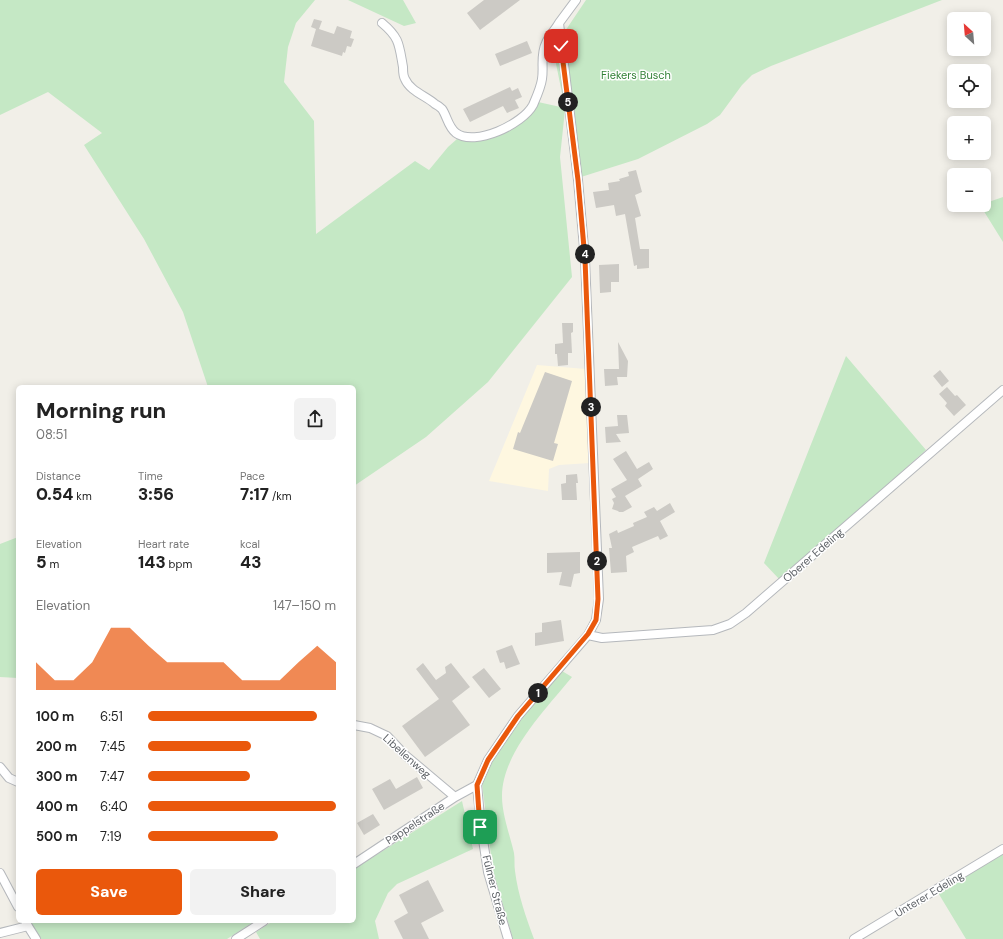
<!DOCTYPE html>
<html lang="en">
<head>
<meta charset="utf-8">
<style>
  :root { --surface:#fff; --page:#f2f2f2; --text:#222; --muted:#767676; --accent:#ea580c }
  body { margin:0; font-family:"DM Sans",sans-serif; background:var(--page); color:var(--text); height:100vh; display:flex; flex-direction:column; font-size:15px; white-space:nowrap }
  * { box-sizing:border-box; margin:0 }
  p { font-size:13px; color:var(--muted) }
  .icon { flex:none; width:22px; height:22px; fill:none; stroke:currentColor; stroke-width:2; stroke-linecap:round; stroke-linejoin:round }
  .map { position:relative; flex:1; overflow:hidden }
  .details { position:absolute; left:16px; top:385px; width:340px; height:538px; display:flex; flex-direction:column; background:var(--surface); border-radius:6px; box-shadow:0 2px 10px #0003 }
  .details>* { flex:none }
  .needle { width:26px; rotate:334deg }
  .controls { position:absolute; left:947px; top:12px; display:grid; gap:8px }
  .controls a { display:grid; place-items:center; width:44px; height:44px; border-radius:6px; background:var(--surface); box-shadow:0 2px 10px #0003; font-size:20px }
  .pin { position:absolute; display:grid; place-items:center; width:34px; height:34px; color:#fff; margin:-17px; border-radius:8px; box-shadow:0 2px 6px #0006 }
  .km { position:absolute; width:20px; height:20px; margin:-10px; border-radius:50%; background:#222; color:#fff; font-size:11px; line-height:20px; text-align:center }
  .round { display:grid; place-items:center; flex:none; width:42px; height:42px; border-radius:6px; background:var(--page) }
  .headline { display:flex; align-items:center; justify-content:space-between; height:68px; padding:0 20px }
  h1 { font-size:22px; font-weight:800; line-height:30px }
  .stats { display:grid; grid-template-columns:repeat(3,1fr); gap:6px; height:68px; padding:4px 20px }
  .stats div { display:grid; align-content:center }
  .stats b { font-size:17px; font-weight:800 }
  .stats small { font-size:11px; font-weight:400 }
  .stats p { font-size:11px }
  .chart { height:112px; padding:8px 20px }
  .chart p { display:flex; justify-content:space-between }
  .chart svg { width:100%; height:72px; margin-top:4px; fill:var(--accent); opacity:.7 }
  .primary-button { display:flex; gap:8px; margin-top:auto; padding:8px 20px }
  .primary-button a { flex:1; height:46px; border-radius:6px; background:var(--accent); color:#fff; font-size:16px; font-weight:800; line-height:46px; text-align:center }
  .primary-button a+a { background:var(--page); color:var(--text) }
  ul { padding:0 20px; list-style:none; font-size:13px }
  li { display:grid; grid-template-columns:64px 48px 1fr; align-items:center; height:30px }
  li i { height:10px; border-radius:5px; background:var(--accent) }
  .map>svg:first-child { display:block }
  .commercial { fill:#fef7e0 }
  .green { fill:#c5e8c5 }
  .building { fill:#cccac5 }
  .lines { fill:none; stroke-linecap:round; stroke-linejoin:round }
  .street-casing { stroke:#b5b8bc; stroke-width:10 }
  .street { stroke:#fff; stroke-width:8 }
  .route-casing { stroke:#fff; stroke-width:8 }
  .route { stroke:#ea580c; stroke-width:5 }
  .labels { text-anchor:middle; stroke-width:3; stroke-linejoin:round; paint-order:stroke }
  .park-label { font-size:11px; fill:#348238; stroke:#fff }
  .street-label { font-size:11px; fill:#5f6368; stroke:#fff }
</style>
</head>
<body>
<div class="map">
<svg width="1003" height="939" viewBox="0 0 1003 939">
  <rect width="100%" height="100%" fill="#f1efe8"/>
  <path class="commercial" d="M 537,365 L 586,369 L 590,463 L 559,465 L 549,469 L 548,491 L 489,481 Z"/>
  <path class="green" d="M 0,0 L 315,0 L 296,23 L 288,47 L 284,82 L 314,121 L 316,234 L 415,161 L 429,170 L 448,147 L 457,139 L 471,142 L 498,135 L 524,121 L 538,102 L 565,108 L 553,49 L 586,0 L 942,0 L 771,66 L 752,75 L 742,85 L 720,115 L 707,124 L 638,159 L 581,177 L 565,110 L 560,157 L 572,277 L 488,382 L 426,437 L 354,486 L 354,387 L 208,387 L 183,312 L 144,239 L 84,145 L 102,133 L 48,92 L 0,115 Z
    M 348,0 L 403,0 L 416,23 L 404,26 Z
    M 1003,197 L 1003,242 L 980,205 Z
    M 846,356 L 926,450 L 780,580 L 764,563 Z
    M 18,537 L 18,678 L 0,677 L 0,544 Z
    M 562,671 L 572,677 C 546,709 502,753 502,796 C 502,815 510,835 514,853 C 515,859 514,865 515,871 C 518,895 526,917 534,939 L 513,939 L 493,871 L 482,784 L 493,760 L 523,717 Z
    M 462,801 L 473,849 L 397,884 L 388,893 L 375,921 L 379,939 L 260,939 L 256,932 L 273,921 L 354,921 L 354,869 Z
    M 1003,851 L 1003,939 L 966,939 L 937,891 Z
    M 30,921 L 255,921 L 227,939 L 41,939 Z"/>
  <path class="building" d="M 484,0 L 520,0 L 480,30 L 467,13 Z
    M 314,19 L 322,21 L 319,29 L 334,34 L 337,26 L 352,31 L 350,38 L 354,39 L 351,47 L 347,46 L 345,53 L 343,52 L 342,56 L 311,46 L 316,29 L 311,27 Z
    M 527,41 L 532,53 L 500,66 L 495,54 Z
    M 510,87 L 512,91 L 518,88 L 522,97 L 515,100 L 519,108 L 507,113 L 503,106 L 470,122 L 463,109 Z
    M 636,170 L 642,192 L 635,195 L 641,216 L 635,218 L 640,249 L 649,249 L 649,268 L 637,269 L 637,265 L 634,266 L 625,214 L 616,216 L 614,205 L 596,208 L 593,192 L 609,190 L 608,183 L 620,181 L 619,179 L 629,176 L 628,172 Z
    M 619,264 L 619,282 L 611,282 L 611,292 L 600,293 L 599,265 Z
    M 562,323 L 573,323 L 573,332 L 571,333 L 572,353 L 568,353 L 568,365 L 558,366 L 557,354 L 555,354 L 555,344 L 563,343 Z
    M 618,342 L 628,361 L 627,377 L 617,377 L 618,385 L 605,386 L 604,369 L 619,369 Z
    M 940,370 L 949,381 L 942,387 L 933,376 Z
    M 545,372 L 572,381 L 554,443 L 558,444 L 553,461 L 513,449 L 518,432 L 520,433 Z
    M 947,387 L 955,396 L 957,395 L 966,405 L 954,416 L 945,406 L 947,403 L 939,394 Z
    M 617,415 L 627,415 L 629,433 L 616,434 L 621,442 L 606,443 L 605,427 L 618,426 Z
    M 626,451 L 637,469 L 649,462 L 653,469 L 638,479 L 642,486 L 625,496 L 632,507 L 623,512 L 619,512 L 618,511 L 612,509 L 614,503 L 612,499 L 616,497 L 611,489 L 627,480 L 613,459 Z
    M 577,474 L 578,483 L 576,483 L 577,500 L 562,500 L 561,484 L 566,483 L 566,475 Z
    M 670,503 L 675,512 L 660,521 L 668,536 L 660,540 L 658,536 L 632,547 L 634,552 L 626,556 L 627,572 L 611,573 L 609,548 L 612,548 L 609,534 L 617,530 L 618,533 L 634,526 L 633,523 L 647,517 L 644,512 L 654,507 L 657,511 Z
    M 580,552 L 580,573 L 574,574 L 571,587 L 559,585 L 562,572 L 547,573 L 547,553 Z
    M 561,620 L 564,641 L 535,646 L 535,633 L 542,632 L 542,623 Z
    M 512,645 L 520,664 L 506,669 L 504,662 L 500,663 L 496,651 Z
    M 423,663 L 436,680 L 446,673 L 445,667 L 451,663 L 470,687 L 452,701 L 470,725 L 425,757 L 402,726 L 439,699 L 416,669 Z
    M 484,668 L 501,689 L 489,698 L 472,677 Z
    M 417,777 L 423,788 L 384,810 L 372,789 L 390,779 L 396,789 Z
    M 373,814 L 380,825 L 364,835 L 357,823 Z
    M 428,880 L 444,911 L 421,923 L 429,939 L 403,939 L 394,921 L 408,913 L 399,895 Z"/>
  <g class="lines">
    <g class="street-casing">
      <path id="street" d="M 382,23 C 400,38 399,45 403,67 C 403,71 403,76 405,79 C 410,91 426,96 435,104 C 437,105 440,107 442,109 C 447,116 448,127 456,133 C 475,147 523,124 533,105 C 536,98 541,87 542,79 C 544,68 540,55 546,43 C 549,36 555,30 559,23
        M 588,635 L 602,638 L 713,630 L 730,624 L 746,613 L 1003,390
        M 354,725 L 370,728 L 387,736 L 405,755 L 455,797
        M 0,767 L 9,778 L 18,782
        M 354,864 L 455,797 L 477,785
        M 0,873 L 18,907
        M 26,923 L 36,939
        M 0,933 L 28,926
        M 236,939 L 264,921
        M 508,939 L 488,872 L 481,827 L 477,785 L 488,760 L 518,716 L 588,635 L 596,620 L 599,599 L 585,259 L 578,180 L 559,23 L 576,0
        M 854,939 L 1003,849"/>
    </g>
    <use href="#street" class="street"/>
  </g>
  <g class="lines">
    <g class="route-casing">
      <path id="route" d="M 480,827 L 477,785 L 488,760 L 518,716 L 588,634 L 596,620 L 598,599 L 585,259 L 578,180 L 561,46"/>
    </g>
    <use href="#route" class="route"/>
  </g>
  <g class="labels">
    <g class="park-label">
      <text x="636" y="79">Fiekers Busch</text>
    </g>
    <g class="street-label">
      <text transform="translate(813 555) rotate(-41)" y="4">Oberer Edeling</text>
      <text transform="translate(407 756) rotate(42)" y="4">Libellenweg</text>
      <text transform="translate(415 823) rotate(-33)" y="4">Pappelstraße</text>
      <text transform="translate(495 890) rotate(76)" y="4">Fülmer Straße</text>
      <text transform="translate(929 894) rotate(-31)" y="4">Unterer Edeling</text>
    </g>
  </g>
</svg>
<div class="controls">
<a><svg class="needle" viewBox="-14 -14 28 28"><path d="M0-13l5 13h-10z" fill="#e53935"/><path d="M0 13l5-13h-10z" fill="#767676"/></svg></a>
<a><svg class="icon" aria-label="locate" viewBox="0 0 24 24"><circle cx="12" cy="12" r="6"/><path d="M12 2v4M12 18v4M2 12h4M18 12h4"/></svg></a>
<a>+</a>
<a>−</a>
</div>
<div class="pin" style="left:480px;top:827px;background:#1e9e55"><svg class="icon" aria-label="arrive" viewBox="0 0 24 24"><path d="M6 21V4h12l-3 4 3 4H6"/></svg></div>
<div class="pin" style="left:561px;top:46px;background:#d93025"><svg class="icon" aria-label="check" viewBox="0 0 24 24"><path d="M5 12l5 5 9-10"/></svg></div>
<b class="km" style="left:538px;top:693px">1</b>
<b class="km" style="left:597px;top:561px">2</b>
<b class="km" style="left:591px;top:407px">3</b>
<b class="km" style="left:585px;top:254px">4</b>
<b class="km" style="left:568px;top:102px">5</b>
<section class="details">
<div class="headline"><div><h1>Morning run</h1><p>08:51</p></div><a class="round"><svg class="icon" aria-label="share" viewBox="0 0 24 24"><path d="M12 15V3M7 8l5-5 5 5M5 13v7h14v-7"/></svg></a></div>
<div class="stats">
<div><p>Distance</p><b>0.54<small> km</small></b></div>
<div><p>Time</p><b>3:56</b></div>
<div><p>Pace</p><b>7:17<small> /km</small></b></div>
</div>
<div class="stats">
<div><p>Elevation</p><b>5<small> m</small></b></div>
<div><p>Heart rate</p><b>143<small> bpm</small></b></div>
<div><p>kcal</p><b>43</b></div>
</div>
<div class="chart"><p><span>Elevation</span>147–150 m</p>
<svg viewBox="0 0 160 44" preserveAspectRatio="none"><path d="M0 44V27L10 38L20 38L30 27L40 6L50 6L60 17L70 27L80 27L90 27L100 27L110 38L120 38L130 38L140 27L150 17L160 27V44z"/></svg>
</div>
<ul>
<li><b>100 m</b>6:51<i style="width:90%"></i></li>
<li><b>200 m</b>7:45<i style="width:55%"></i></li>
<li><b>300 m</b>7:47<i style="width:54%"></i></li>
<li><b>400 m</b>6:40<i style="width:100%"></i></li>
<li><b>500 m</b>7:19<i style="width:69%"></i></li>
</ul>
<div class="primary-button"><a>Save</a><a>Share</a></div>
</section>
</div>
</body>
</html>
